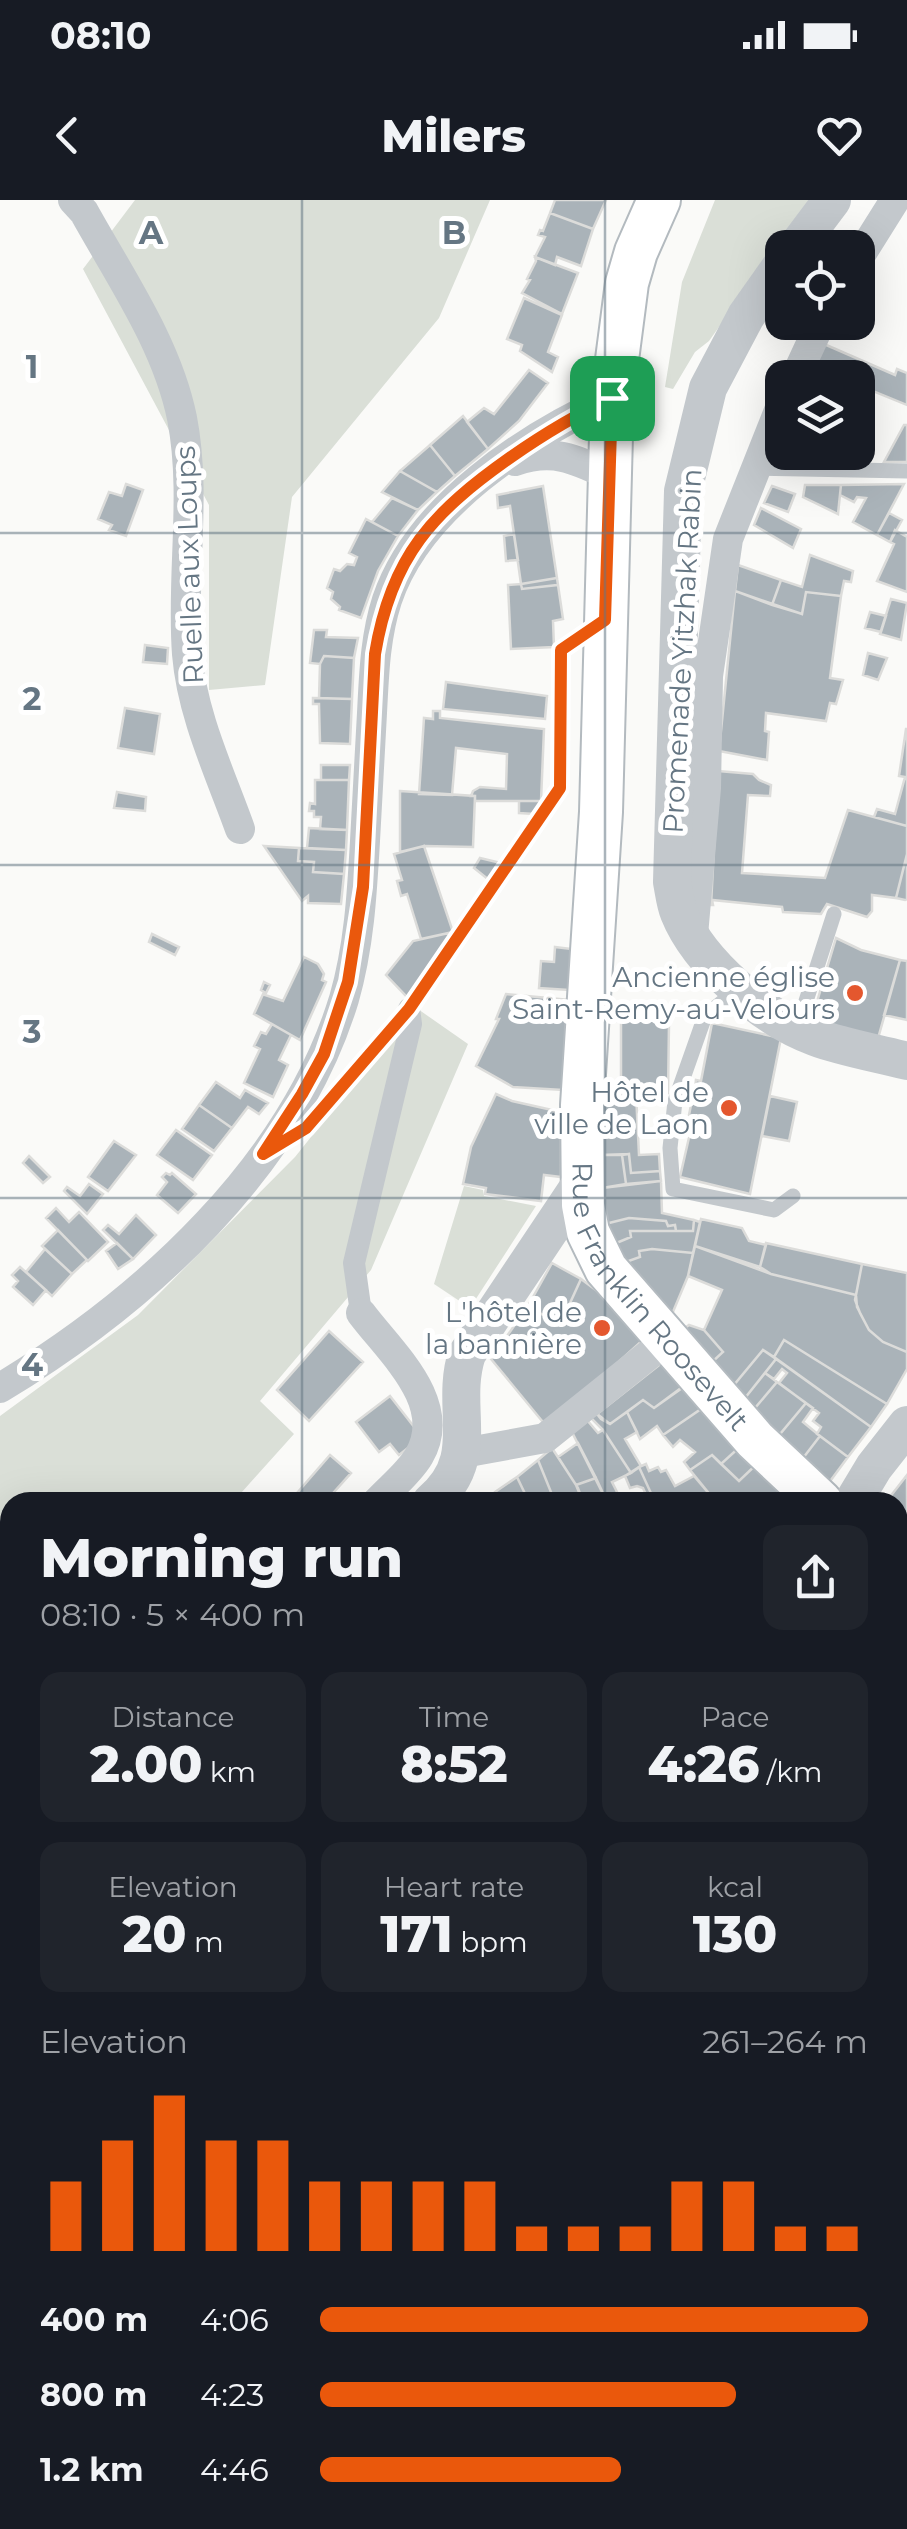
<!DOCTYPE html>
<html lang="en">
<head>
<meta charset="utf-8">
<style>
  :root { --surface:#171b24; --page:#20242c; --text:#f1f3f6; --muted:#9ea1a6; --accent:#ea580c }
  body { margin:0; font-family:Montserrat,sans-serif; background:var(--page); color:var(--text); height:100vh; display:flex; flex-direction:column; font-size:38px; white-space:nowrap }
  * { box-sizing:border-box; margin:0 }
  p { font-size:32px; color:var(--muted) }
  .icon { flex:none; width:55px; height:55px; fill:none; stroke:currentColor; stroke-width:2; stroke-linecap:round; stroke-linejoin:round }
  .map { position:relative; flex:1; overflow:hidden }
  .sheet { position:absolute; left:0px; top:1292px; width:908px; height:1038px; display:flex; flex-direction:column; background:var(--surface); border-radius:30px 30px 0 0; box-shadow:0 10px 40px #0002 }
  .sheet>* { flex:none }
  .tools { position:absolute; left:765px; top:30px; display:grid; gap:20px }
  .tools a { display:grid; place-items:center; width:110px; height:110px; border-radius:20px; background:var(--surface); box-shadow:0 10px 40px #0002; font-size:50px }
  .pin { position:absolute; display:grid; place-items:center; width:85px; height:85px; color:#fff; margin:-42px; border-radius:20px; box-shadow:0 5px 15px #0006 }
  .round { display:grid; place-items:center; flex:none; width:105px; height:105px; border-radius:20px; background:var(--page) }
  .head { display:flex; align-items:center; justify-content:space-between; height:170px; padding:0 40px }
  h1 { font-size:55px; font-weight:800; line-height:75px }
  .figures { display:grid; grid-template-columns:repeat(3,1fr); gap:15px; height:170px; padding:10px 40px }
  .figures div { display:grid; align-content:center; border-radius:20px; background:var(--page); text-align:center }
  .figures b { font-size:50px; font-weight:800 }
  .figures small { font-size:28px; font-weight:400 }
  .figures p { font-size:28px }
  .chart { height:280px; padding:20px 40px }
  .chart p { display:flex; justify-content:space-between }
  .chart svg { width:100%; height:180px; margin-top:10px; stroke:var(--accent); stroke-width:6 }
  ul { padding:0 40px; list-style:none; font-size:32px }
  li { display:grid; grid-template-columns:160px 120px 1fr; align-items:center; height:75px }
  li i { height:25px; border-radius:12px; background:var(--accent) }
  .status { display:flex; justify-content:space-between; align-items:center; height:70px; padding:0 50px; background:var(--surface); direction:ltr }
  .status svg { height:28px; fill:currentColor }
  header { display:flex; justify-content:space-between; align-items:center; height:130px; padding:0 40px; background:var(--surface); font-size:45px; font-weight:800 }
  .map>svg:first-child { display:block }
  .green { fill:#dadfd7 }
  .building { fill:#aab3b9; stroke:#dcdcda; stroke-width:2.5 }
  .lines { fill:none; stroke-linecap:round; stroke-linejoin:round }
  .secondary-casing { stroke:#b3babf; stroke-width:46 }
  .service { stroke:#c3c8cc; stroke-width:15 }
  .pedestrian { stroke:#c3c8cc; stroke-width:22 }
  .minor { stroke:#c3c8cc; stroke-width:30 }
  .tertiary { stroke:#c3c8cc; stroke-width:38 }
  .secondary { stroke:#fff; stroke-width:42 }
  .route-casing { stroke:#fff; stroke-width:20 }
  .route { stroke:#ea580c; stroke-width:12 }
  .grid { fill:none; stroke:#657683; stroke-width:2.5; stroke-opacity:0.55 }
  .poi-dot { fill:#e4572e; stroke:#fff; stroke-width:4 }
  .labels { text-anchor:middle; stroke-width:10; stroke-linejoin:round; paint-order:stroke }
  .street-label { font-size:28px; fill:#657683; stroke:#fff }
  .poi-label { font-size:28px; fill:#657683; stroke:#fff; text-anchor:end }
  .grid-label { font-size:32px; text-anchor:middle; font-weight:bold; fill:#657683; stroke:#fff; stroke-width:10; stroke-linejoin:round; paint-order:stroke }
</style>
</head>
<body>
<div class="status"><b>08:10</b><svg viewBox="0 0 49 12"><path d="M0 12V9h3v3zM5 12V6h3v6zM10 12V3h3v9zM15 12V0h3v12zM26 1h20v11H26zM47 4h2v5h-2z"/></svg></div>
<header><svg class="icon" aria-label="back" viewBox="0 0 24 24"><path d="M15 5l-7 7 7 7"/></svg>Milers<svg class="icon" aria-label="heart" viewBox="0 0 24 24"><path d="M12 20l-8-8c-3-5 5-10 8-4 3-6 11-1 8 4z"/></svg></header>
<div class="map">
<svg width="907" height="2329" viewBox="0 0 907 2329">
  <rect width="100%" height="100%" fill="#fafaf8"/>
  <path class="green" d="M 135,0 L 490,0 L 439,118 L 292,297 L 265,485 L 209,490 L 209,305 L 83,69 Z
    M 715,0 L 809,0 L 709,141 L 695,152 L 673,189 L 665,187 L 682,82 Z
    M 415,807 L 468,844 L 371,1070 L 260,1201 L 294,1234 L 233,1302 L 10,1302 L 10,1551 L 0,1563 L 0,1216 L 138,1115 L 295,957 Z
    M 464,986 L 483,990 L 484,996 L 536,1006 L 470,1108 L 434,1084 Z
    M 0,2185 L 10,2193 L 10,2320 L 41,2320 L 37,2329 L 23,2329 L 0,2319 Z"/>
  <path class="building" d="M 555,0 L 606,0 L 593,29 L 550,13 Z
    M 550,13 L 593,29 L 581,66 L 557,57 L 555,65 L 535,57 L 545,37 L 538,35 L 540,30 L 543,31 Z
    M 535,57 L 578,73 L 562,114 L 522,93 L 530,80 L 527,79 L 536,61 Z
    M 524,98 L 562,115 L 548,152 L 558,157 L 552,172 L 520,151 L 522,145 L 507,139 Z
    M 824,144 L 895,175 L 897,169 L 907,173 L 907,205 L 858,185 L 858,178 L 842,178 L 816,164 Z
    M 816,164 L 842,178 L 810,178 Z
    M 529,170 L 548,183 L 519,221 L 488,249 L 467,222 L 484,208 L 494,214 Z
    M 463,216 L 488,249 L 455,276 L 430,245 Z
    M 904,225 L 907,225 L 907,262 L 884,262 Z
    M 782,243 L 782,252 L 810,252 L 805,263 L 778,256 Z
    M 430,245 L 455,276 L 437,292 L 400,271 Z
    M 400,271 L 437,292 L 418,310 L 382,292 Z
    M 126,284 L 143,290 L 126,336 L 109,330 L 112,325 L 98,319 L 109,292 L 122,296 Z
    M 904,284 L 877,335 L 853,322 L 866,298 L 857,297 L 854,302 L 840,295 L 841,285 Z
    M 805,285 L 841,285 L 838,314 L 803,297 Z
    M 543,286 L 557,378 L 521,384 L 510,306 L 498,308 L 497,295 Z
    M 772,286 L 795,294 L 788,312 L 764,303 Z
    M 392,298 L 418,310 L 398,336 L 372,322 Z
    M 761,308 L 801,329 L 793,348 L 754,325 Z
    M 889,313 L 902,320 L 890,342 L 877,335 Z
    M 366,319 L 398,336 L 378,371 L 361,418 L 339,410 L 340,407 L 331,399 L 333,392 L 327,388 L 334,369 L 340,371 L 347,364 L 354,365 L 357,357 L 349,353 Z
    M 895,330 L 907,337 L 907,392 L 877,381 L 894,344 L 890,342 Z
    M 514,334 L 518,360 L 506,361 L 504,336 Z
    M 810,355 L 853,371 L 851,382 L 844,381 L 841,396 L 806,392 L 802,414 L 772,405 L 781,380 L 802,387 Z
    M 738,365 L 781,380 L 772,405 L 735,391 Z
    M 557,378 L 558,385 L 522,389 L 521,384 Z
    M 521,384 L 522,389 L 558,385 L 563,419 L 553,421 L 554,447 L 511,449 L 508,385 Z
    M 735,391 L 802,414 L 806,392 L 841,396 L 830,478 L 843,480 L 836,504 L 830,503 L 826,521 L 766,513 L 765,531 L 769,532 L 767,560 L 719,551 Z
    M 891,399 L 907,403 L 901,440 L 880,434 Z
    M 870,412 L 886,416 L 881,432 L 865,428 Z
    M 314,430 L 327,430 L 326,437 L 358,438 L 354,458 L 324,456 L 320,464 L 310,463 Z
    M 145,445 L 168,448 L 167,464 L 143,462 Z
    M 868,453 L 887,458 L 878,480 L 863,475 Z
    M 324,456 L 354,458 L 352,499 L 319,498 L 320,464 Z
    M 446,482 L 547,496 L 545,519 L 443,509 Z
    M 313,498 L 352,499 L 350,544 L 320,543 L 319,504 L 313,504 Z
    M 125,508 L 160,514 L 154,554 L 118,548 Z
    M 433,511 L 440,511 L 440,518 L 544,529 L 541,601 L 475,601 L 475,596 L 471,596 L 473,591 L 480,587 L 506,589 L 507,554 L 456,548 L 452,595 L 419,594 L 424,518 L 433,519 Z
    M 906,529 L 907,529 L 907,626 L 874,617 L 877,609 L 895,614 L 905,577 L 899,576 Z
    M 321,565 L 350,565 L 349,580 L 321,580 Z
    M 718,571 L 753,574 L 759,580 L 771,585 L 770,596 L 748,595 L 742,673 L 825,678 L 848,610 L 907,626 L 907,654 L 896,698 L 872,695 L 872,711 L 867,717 L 827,704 L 821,714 L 783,712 L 782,707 L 712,700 L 713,705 L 711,705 Z
    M 315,580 L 349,580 L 347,630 L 320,629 L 321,617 L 314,617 L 314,611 L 309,611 L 310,603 L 315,604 Z
    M 400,591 L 475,596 L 473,647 L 424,646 L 400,652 Z
    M 117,592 L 146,597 L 145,611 L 114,608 Z
    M 519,601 L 541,601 L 540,608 L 535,614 L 519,613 Z
    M 309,628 L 347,630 L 346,650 L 307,648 Z
    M 264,646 L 299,648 L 298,661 L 314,662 L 313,672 L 344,674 L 341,704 L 308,703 L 308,696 L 302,701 Z
    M 424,646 L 453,732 L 421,739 L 407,694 L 401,696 L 397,681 L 402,680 L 394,654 Z
    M 299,648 L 346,650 L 344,674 L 313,672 L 314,662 L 298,661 Z
    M 907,654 L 907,699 L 905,700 L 896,698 Z
    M 480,658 L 501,663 L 489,680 L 474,668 Z
    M 453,732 L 407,797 L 386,775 L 413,741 Z
    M 152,734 L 179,747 L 175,755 L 149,742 Z
    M 836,738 L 861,750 L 900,760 L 877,842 L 811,822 Z
    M 555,747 L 572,749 L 569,790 L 539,788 L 541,761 L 554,762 Z
    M 304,757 L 318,764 L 324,774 L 322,780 L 326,782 L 300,840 L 254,814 L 264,792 L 261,790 L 264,782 L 270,785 L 265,795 L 283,801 Z
    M 900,760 L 907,761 L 907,820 L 884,815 Z
    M 506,794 L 569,800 L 563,890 L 513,887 L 476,866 L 499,819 L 496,819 Z
    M 608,801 L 656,809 L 669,823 L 668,893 L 621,894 L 621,821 L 607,821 Z
    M 712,823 L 781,838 L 750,994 L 680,977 L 693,920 L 688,920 L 696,880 L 701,881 Z
    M 272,824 L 291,835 L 279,860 L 288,865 L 273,897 L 244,883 L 260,849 L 254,846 L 261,832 L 266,834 Z
    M 216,882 L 240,898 L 245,890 L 268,903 L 259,914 L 248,907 L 232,928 L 199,905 Z
    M 636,893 L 639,955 L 659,954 L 660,971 L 631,973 L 629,954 L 600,955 L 602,896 Z
    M 496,894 L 512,901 L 561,912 L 561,977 L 544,975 L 541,1001 L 485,994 L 486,988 L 463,984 L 471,947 Z
    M 770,896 L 797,902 L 789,941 L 762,936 Z
    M 199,905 L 232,928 L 214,951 L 182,929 Z
    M 176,930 L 212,955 L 193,980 L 157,955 Z
    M 114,941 L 136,955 L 108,991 L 88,977 Z
    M 629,954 L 631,973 L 660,971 L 661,981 L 626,984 L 622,955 Z
    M 600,955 L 622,955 L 626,984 L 602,988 Z
    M 29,956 L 50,977 L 43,983 L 23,963 Z
    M 166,973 L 170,975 L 172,973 L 196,994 L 178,1013 L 157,995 L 167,982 L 162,977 Z
    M 661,981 L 662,1013 L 694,1020 L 693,1031 L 676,1031 L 675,1025 L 668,1026 L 666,1021 L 629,1018 L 605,1024 L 602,988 Z
    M 89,984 L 103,994 L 87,1014 L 64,991 L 67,987 L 80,996 Z
    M 56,1008 L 69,1022 L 79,1012 L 108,1042 L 88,1061 L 46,1018 Z
    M 136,1015 L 156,1035 L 133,1059 L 103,1030 L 108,1025 L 119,1034 Z
    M 629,1018 L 666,1021 L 668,1026 L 675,1025 L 676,1031 L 630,1031 L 631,1037 L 614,1044 L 605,1024 Z
    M 701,1019 L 742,1028 L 749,1041 L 766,1045 L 760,1067 L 695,1046 Z
    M 694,1020 L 700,1022 L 693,1053 L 652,1049 L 639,1051 L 640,1057 L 623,1063 L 614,1044 L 631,1037 L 630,1031 L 693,1031 Z
    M 58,1030 L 87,1060 L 72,1074 L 42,1046 Z
    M 117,1043 L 133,1059 L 118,1069 L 106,1051 Z
    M 766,1043 L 862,1064 L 856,1095 L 771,1074 L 760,1067 Z
    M 695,1046 L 771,1074 L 856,1095 L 857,1107 L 869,1130 L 883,1142 L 907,1152 L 907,1169 L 887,1204 L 784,1140 L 774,1157 L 763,1150 L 733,1186 L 711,1163 L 723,1152 L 704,1130 L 722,1090 L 688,1076 Z
    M 45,1049 L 72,1074 L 52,1096 L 26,1072 Z
    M 652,1049 L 693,1053 L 688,1076 L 670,1119 L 623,1063 L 640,1057 L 639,1051 Z
    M 552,1063 L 581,1079 L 560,1125 L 528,1106 Z
    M 862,1064 L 907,1073 L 907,1152 L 883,1142 L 869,1130 L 860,1113 L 855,1100 Z
    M 20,1067 L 46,1090 L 33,1105 L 13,1087 L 18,1081 L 12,1075 Z
    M 581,1079 L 624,1111 L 644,1139 L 547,1227 L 491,1159 L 528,1106 L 560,1125 Z
    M 689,1125 L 704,1130 L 723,1152 L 711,1163 L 681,1131 Z
    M 329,1131 L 363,1162 L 309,1221 L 277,1190 Z
    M 784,1140 L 887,1204 L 871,1227 L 774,1157 Z
    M 763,1150 L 776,1159 L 741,1203 L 729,1191 Z
    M 776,1159 L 871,1227 L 848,1257 L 817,1234 L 821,1227 L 813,1221 L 819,1213 L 779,1183 L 787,1173 L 782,1169 L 774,1179 L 765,1173 Z
    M 663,1162 L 685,1185 L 654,1208 L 643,1200 L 610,1224 L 601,1219 L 597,1214 Z
    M 765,1173 L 777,1182 L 750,1214 L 741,1203 Z
    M 777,1182 L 806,1203 L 776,1239 L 750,1214 Z
    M 685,1186 L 704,1207 L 663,1235 L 657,1226 L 640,1239 L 627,1212 L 643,1200 L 654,1208 Z
    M 390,1196 L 422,1237 L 399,1255 L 390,1244 L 379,1252 L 356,1222 Z
    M 806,1203 L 813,1208 L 803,1222 L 820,1236 L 800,1262 L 776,1239 Z
    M 704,1207 L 741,1246 L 721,1264 L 712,1255 L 690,1270 L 684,1262 L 695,1252 L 680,1240 L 673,1247 L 663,1235 Z
    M 627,1212 L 637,1232 L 625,1239 L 641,1266 L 631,1273 L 603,1230 L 590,1217 L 597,1214 L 610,1224 Z
    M 587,1220 L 598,1233 L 603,1230 L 631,1273 L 612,1282 L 622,1302 L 607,1302 L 572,1232 Z
    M 820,1236 L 848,1257 L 828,1284 L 800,1262 Z
    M 578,1243 L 596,1278 L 576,1285 L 558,1257 Z
    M 744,1243 L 761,1260 L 739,1281 L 721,1264 Z
    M 552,1248 L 578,1288 L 583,1302 L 555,1302 L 538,1260 Z
    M 330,1255 L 351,1273 L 325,1302 L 294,1302 L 291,1300 Z
    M 712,1255 L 739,1281 L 761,1260 L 797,1302 L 737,1302 L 729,1296 L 723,1302 L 716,1302 L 690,1270 Z
    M 538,1260 L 555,1302 L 529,1302 L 517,1277 Z
    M 646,1264 L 649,1271 L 658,1267 L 661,1272 L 666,1270 L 675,1286 L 694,1276 L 716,1302 L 655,1302 L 639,1267 Z
    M 639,1267 L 655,1302 L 639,1302 L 648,1299 L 643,1288 L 637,1286 L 630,1288 L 625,1276 Z
    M 907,1275 L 907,1316 L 898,1310 L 898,1302 L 886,1302 Z
    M 517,1277 L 529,1302 L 498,1302 L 495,1292 Z
    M 596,1278 L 607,1302 L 583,1302 L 576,1285 Z
    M 898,1310 L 907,1316 L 907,1352 L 898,1346 Z
    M 898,1346 L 907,1352 L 907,1370 L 898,1366 Z
    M 898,1366 L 907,1370 L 907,1417 L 898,1412 Z
    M 898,1412 L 907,1417 L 907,1457 L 898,1452 Z
    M 898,1452 L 907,1457 L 907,1465 L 898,1481 Z
    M 898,1581 L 907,1583 L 907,1627 L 898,1624 Z
    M 907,1690 L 907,1735 L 901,1740 L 898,1738 L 898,1699 Z
    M 10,1699 L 10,1728 L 0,1740 L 0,1709 Z
    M 898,1784 L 907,1798 L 907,1801 L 900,1802 L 901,1820 L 907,1819 L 907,1827 L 898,1826 Z
    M 898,1826 L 907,1827 L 907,1842 L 903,1842 L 901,1850 L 898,1889 Z
    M 4,1837 L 10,1840 L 10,1894 L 0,1886 L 0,1842 Z
    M 898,1924 L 907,1926 L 907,1967 L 898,1994 Z
    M 0,1927 L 10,1934 L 10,1962 L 0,1955 Z
    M 419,2320 L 478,2320 L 471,2329 L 436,2329 Z
    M 586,2320 L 623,2320 L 622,2329 L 586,2327 Z
    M 623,2320 L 707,2320 L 701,2329 L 622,2329 Z
    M 795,2320 L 817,2320 L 823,2329 L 794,2329 Z"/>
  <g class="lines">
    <g class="secondary-casing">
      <g id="secondary">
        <path id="s1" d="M 659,0 L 636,52 L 627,83 L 612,198 L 601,612 L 582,905 L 583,1005 L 588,1032 L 606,1069 L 755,1240 L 821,1302"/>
        <path d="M 567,2329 L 567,2320"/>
      </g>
    </g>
    <path class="service" d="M 755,268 L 907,271
      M 737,790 L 705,816 L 675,901 L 670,948 L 673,989 L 774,1010 L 793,996
      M 797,829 L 834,714
      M 281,943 L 307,928 L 409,809 L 560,588 L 561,450 L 598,425
      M 0,2155 L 10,2163
      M 48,2329 L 51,2320"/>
    <path class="pedestrian" d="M 361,1113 L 354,1063 L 411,824 L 409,809"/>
    <path class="minor" d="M 73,0 L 84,12 C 120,77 167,144 182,218 C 197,295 181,376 187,454 C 192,515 220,573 240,629
      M 858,59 L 895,0
      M 795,178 L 821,122
      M 515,261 C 553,248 575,259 609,275
      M 693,735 L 706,588 L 708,476 L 728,339 L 782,203
      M 361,1113 C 390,1152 450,1203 419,1256 C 409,1273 390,1288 377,1302
      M 0,1188 C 146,1100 293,966 344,799 C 359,747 362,694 365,641 C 367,598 370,556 372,513 C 374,475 375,437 387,400 C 418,307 526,237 612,198
      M 463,1253 L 545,1238 L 666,1141
      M 0,2031 L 10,2028
      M 0,2091 L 10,2077
      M 898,2314 L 907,2244
      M 832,2329 L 832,2320"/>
    <path class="tertiary" d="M 796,48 L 832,0
      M 782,65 L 746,116 L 708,188 L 683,291 L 672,682 C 674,692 675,703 679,713 C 699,763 765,819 815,837 C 845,848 877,853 907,861
      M 431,1302 C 484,1258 449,1209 467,1154 L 582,982
      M 853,1302 L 874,1267 L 907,1225
      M 237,2329 L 240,2320
      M 492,2329 L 506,2320"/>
    <use href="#secondary" class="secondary"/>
  </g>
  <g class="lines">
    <g class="route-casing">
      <path id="route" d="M 612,198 L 605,420 L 561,450 L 560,588 L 409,809 L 306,928 L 263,954 L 302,894 L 324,854 L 348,782 L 363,687 L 375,454 C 391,356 433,312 511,257 C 544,234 575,215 612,198 Z"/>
    </g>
    <use href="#route" class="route"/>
  </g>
  <path class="grid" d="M 302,0 L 302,1302M 605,0 L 605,1302M 0,333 L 907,333M 0,665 L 907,665M 0,998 L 907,998M 0,1331 L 10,1331M 898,1331 L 907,1331M 0,1664 L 10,1664M 898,1664 L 907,1664M 0,1996 L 10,1996M 898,1996 L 907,1996M 302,2320 L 302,2329M 605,2320 L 605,2329"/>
  <g class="poi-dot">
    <circle cx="855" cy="793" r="10"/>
    <circle cx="729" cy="908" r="10"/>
    <circle cx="602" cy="1128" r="10"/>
  </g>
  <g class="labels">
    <g class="street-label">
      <text transform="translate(189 365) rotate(-92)" y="10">Ruelle aux Loups</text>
      <text transform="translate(682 451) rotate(-87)" y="10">Promenade Yitzhak Rabin</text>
      <text dy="10" stroke="none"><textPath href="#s1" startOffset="1130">Rue Franklin Roosevelt</textPath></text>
    </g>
    <g class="poi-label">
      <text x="835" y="787">Ancienne église<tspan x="835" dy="32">Saint-Remy-au-Velours</tspan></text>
      <text x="709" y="902">Hôtel de<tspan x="709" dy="32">ville de Laon</tspan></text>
      <text x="582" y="1122">L'hôtel de<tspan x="582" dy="32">la bannière</tspan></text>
    </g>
  </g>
  <g class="grid-label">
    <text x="151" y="44">A</text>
    <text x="454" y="44">B</text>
    <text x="32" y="178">1</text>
    <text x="32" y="510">2</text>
    <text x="32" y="843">3</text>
    <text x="32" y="1176">4</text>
  </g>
</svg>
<div class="tools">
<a><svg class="icon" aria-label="locate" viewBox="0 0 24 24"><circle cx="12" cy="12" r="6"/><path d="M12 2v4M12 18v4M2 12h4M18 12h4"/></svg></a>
<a><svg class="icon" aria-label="layers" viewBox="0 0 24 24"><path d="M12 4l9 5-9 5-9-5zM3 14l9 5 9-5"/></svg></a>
</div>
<div class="pin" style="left:612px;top:198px;background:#1e9e55"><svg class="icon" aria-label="arrive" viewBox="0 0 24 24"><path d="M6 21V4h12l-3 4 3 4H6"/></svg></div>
<section class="sheet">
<div class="head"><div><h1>Morning run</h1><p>08:10 · 5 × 400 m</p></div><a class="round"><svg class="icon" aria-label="share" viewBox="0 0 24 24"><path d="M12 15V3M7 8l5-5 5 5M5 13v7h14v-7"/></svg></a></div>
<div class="figures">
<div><p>Distance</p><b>2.00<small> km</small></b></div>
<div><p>Time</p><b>8:52</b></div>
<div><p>Pace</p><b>4:26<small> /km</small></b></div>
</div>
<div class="figures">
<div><p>Elevation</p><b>20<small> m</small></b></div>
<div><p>Heart rate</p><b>171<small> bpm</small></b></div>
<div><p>kcal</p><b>130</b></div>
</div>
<div class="chart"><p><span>Elevation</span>261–264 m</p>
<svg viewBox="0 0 160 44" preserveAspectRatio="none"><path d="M5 44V27M15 44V17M25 44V6M35 44V17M45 44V17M55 44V27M65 44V27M75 44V27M85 44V27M95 44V38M105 44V38M115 44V38M125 44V27M135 44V27M145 44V38M155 44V38"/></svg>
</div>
<ul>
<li><b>400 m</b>4:06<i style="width:100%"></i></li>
<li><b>800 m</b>4:23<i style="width:76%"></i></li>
<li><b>1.2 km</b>4:46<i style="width:55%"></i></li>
</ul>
</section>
</div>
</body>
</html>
